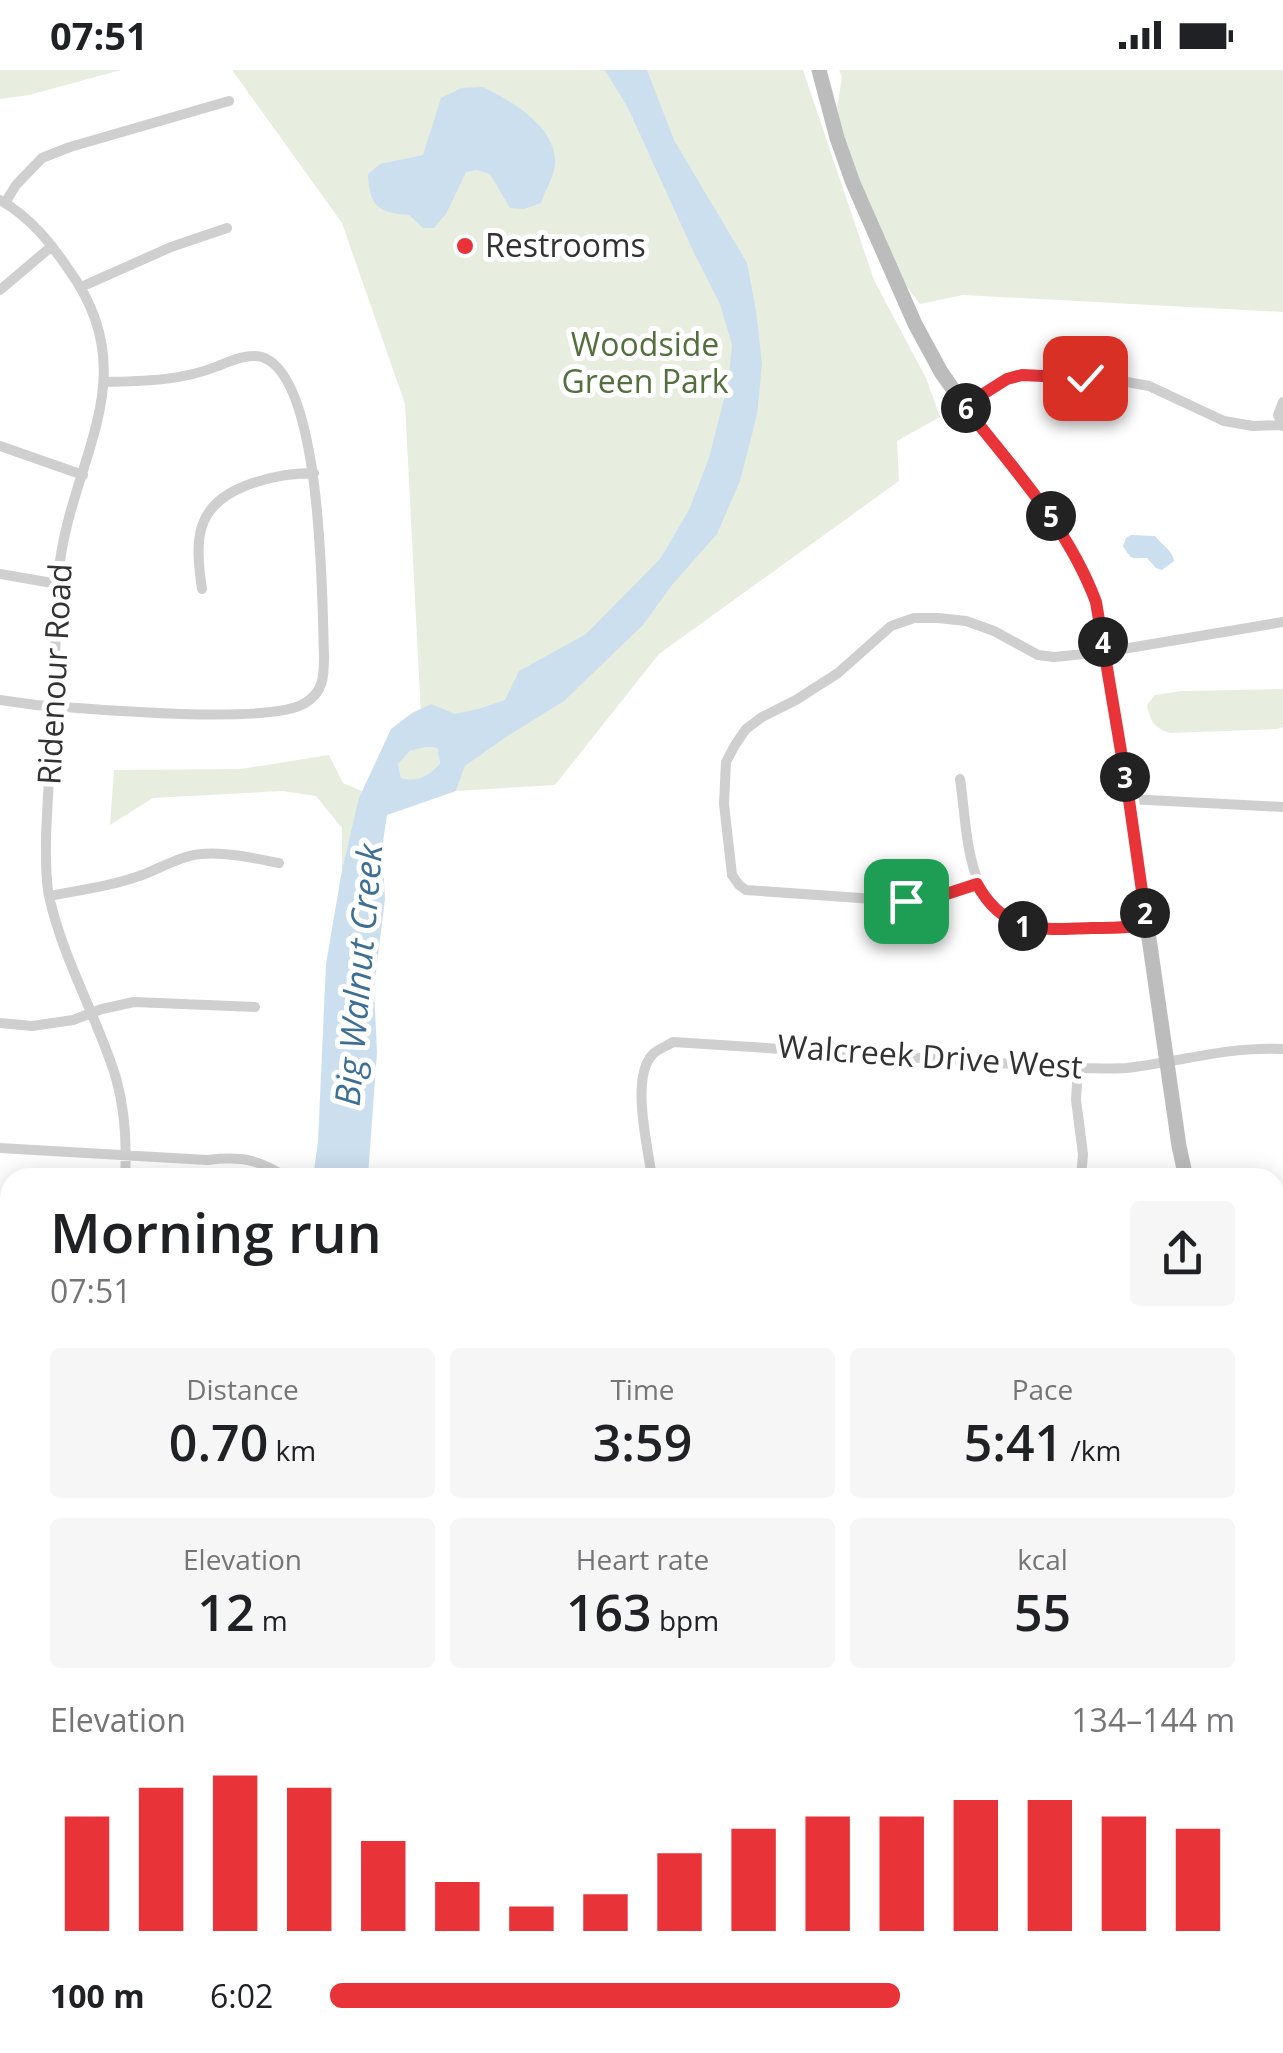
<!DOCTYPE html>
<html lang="en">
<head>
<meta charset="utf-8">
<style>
  :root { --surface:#fff; --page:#f6f6f6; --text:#202124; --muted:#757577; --accent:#e83439 }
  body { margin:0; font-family:"Open Sans",sans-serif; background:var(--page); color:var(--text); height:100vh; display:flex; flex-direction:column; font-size:38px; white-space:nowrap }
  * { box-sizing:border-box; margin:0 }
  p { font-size:32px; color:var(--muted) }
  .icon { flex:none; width:55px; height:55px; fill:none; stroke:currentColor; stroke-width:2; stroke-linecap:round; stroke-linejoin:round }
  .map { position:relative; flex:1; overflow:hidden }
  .details { position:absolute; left:0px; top:1098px; width:1285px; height:888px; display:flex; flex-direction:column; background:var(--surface); border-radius:30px 30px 0 0; box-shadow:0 5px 25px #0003 }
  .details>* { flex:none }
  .pin { position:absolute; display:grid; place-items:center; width:85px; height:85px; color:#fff; margin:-42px; border-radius:20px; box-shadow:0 5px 15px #0006 }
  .km { position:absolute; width:50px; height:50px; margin:-25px; border-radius:50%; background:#222; color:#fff; font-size:28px; line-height:50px; text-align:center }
  .round { display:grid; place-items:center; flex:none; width:105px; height:105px; border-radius:10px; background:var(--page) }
  .overview { display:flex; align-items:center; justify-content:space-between; height:170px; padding:0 50px }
  h1 { font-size:55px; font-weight:600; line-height:75px }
  .metrics { display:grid; grid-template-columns:repeat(3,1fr); gap:15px; height:170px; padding:10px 50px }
  .metrics div { display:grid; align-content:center; border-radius:10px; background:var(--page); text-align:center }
  .metrics b { font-size:50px; font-weight:600 }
  .metrics small { font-size:28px; font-weight:400 }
  .metrics p { font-size:28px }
  .chart { height:280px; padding:20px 50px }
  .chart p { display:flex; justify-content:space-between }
  .chart svg { width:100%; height:180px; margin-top:10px; stroke:var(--accent); stroke-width:6 }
  ul { padding:0 50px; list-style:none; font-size:32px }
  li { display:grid; grid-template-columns:160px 120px 1fr; align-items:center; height:75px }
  li i { height:25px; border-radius:12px; background:var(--accent) }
  .status { display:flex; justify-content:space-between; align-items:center; height:70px; padding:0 50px; background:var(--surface); direction:ltr }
  .status svg { height:28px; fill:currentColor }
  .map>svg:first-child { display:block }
  .green { fill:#e7eee0 }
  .water { fill:#ccdfee; fill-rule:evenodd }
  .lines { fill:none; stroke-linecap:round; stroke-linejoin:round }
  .stream { stroke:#ccdfee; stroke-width:2.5 }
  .minor { stroke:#cfcfcf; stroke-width:10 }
  .secondary { stroke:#bcbcbc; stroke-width:15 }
  .route-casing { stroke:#fff; stroke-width:20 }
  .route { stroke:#e83439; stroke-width:12 }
  .poi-dot { fill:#e83439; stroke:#fff; stroke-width:4 }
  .labels { text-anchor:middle; stroke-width:10; stroke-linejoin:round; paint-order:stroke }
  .poi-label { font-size:32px; fill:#323232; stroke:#fff; text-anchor:start }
  .park-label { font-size:32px; fill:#526f3d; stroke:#fff }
  .street-label { font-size:32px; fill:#323232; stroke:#fff }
  .water-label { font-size:35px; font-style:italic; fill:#3d6f96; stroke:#fff }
</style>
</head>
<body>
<div class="status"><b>07:51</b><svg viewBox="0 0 49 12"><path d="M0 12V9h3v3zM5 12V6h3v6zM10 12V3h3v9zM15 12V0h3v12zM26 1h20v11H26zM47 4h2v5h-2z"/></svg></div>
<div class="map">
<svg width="1283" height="1983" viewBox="0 0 1283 1983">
  <rect width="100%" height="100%" fill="#fff"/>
  <path class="green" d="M 0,0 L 121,0 L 29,25 L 0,29 Z
    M 232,0 L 803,0 L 874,210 L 926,308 L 940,347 L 897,371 L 899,411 L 659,584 L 555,715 L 456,721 L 465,696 L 477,687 L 422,665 L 405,334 L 342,153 Z
    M 839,0 L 1283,0 L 1283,242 L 963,225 L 920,234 L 905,214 L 855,102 L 843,68 L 837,38 L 842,7 Z
    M 1283,619 L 1283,657 L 1277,659 L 1170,663 C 1154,658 1150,651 1147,635 L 1155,625 L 1181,621 Z
    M 426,677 L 437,678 L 440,693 C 428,707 420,712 401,708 L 398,694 L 410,681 Z
    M 329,685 L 343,713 L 362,721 L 342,800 L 342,758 L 316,726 L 283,721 L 153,728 L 110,755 L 114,700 L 241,699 Z
    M 1283,1462 L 1283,1849 L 1275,1848 L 1275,1524 Z
    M 0,1675 L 10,1685 L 10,1874 L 0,1876 Z
    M 1275,1903 L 1283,1928 L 1283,1983 L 1242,1983 L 1241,1975 L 1275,1975 Z
    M 304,1975 L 398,1975 L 399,1983 L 302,1983 Z
    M 584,1975 L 860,1975 L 865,1983 L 574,1983 Z"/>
  <path class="water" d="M 605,0 L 647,0 L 674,70 L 747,193 L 756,240 L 762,294 L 757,345 L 740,411 L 717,464 L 672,515 L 643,555 L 564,631 L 506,667 L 465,696 L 456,721 L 387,745 L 382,778 L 385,829 L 374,918 L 377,982 L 368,1107 L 328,1107 L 321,1103 L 320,1107 L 313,1107 L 318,1072 L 326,894 L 342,800 L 359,728 L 391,659 L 412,643 L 431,634 L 455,644 L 478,639 L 505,630 L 519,601 L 586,564 L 660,489 L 689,440 L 709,388 L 728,313 L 732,275 L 720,234 L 694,183 L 628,38 ZM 426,677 L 437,678 L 440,693 C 429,706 419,712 401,708 L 398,694 L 410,681 Z
    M 483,17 C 512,31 558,58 555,95 C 553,109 545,120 541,133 L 524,139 L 510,138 L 490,104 L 477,100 L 466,102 L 446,144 L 434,158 L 423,158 L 409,145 C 378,143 369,136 368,104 L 380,94 L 423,85 L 441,28 L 461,18 Z
    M 1131,465 L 1155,466 C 1161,474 1173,481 1174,491 L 1162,500 L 1156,498 L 1147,488 C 1131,488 1132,491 1123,476 L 1126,468 Z"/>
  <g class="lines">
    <path class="stream" d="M 1275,1705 L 1282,1700 L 1281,1675 L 1283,1654
      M 1250,1975 L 1250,1983"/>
    <path class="minor" d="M 0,130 C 30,147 50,172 69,200 C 145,305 75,384 60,491 C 56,523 56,557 55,590 C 52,648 49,706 46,765 C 46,785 45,806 49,826 C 63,890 97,946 116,1008 C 125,1040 127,1074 125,1108
      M 5,133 L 16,115 L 42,88 L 70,77 L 229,31
      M 81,217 L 171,177 L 227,158
      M 0,220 L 52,176
      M 1283,332 L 1278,345 L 1283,356
      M 964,335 L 1007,309 L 1022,305 L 1116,310 L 1149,316 L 1224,351 L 1253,356 L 1281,355
      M 0,376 L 83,405
      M 0,504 L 58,514
      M 202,519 C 195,471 194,436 245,416 C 268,407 290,403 314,403
      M 0,630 L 36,635 C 87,638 269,656 305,633 C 324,622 324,605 324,586 C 322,530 323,307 262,287 C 248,283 230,291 218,296 C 181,311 144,311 105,312
      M 960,709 C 969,770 964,847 1040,859 L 1147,857
      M 1129,729 L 1283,737
      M 977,814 L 931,829 L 903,831 L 746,820 L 739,815 L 732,805 L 724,734 L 726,692 L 735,675 L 746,659 L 762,647 L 796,630 L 838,603 L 891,556 L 914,548 L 938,548 L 966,551 L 994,561 L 1038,585 L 1054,587 L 1105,582 L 1283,552
      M 49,826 C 80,820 112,816 142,805 C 161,798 180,786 201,784 C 227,782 253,788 279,793
      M 0,953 L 32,956 L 73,950 L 102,939 L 134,932 L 255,937
      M 1078,998 L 1076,1030 L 1083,1084 L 1081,1108
      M 0,1078 L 207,1090 C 243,1086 257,1089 288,1108
      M 652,1108 C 648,1077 630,1007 653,984 C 658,979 667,976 673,972 L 1078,998 C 1094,998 1111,999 1126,998 C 1179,992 1229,976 1283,979
      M 1275,1135 L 1283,1134
      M 0,1208 L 10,1208
      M 1275,1302 L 1283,1299
      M 0,1344 L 10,1339
      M 0,1487 L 10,1490
      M 0,1733 L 0,1742
      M 148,1975 L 155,1983
      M 496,1975 L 500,1983
      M 1009,1980 L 1080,1983
      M 207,1983 L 214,1975
      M 1192,1983 L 1235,1976"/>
    <path class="secondary" d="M 819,0 L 837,68 L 853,113 L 915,254 L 941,302 L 964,335 L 1058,455 L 1085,504 L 1096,533 L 1128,723 L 1179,1076 L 1186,1108
      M 1275,1266 L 1283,1286
      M 1275,1494 L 1283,1427
      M 1235,1975 L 1236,1983"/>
  </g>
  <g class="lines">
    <g class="route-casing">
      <path id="route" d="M 906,831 L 931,829 L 977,814 C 1004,864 1042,860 1092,858 C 1110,858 1128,857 1147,856 L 1128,723 L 1096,532 C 1068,457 1013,398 964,336 L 1007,309 L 1022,305 L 1085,308"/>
    </g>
    <use href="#route" class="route"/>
  </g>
  <circle class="poi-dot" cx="465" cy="176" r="10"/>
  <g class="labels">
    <g class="poi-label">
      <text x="485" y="187">Restrooms</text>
    </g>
    <g class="park-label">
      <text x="645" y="286">Woodside<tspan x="645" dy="37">Green Park</tspan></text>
    </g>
    <g class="street-label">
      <text transform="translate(55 604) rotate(-87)" y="11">Ridenour Road</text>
      <text transform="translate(930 987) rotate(4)" y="11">Walcreek Drive West</text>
    </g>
    <g class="water-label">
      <text transform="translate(359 905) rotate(-85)" y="12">Big Walnut Creek</text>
    </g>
  </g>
</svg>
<div class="pin" style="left:906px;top:831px;background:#1e9e55"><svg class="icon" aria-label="arrive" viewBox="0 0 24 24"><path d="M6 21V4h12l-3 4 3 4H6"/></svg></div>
<div class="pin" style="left:1085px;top:308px;background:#d93025"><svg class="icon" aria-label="check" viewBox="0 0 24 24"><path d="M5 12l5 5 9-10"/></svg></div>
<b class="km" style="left:1023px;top:856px">1</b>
<b class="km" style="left:1145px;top:843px">2</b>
<b class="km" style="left:1125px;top:707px">3</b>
<b class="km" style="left:1103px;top:572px">4</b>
<b class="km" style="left:1051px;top:446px">5</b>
<b class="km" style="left:966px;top:338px">6</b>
<section class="details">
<div class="overview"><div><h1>Morning run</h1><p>07:51</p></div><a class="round"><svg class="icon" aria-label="share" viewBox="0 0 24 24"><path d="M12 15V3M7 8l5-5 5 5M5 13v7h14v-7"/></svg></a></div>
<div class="metrics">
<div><p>Distance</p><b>0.70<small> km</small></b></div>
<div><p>Time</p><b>3:59</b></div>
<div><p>Pace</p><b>5:41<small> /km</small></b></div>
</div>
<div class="metrics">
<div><p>Elevation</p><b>12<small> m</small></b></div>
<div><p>Heart rate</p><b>163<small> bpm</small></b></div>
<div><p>kcal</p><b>55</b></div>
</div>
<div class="chart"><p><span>Elevation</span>134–144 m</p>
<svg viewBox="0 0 160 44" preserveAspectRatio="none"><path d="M5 44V16M15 44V9M25 44V6M35 44V9M45 44V22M55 44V32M65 44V38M75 44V35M85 44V25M95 44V19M105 44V16M115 44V16M125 44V12M135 44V12M145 44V16M155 44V19"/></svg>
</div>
<ul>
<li><b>100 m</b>6:02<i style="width:63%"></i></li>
</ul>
</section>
</div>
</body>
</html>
